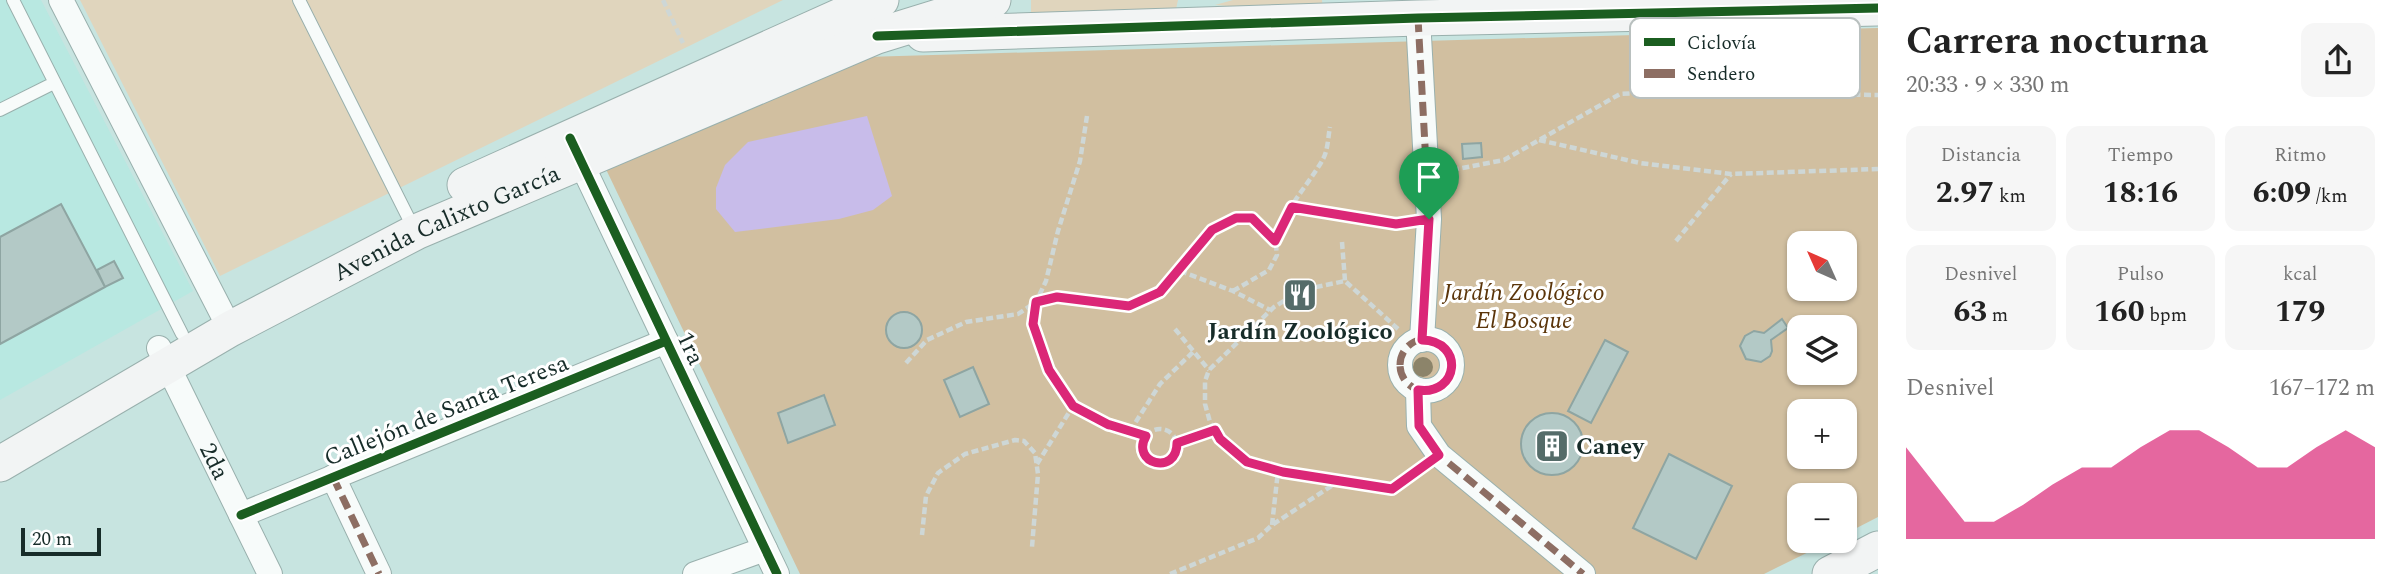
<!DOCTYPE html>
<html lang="es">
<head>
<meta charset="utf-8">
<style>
  :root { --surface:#fff; --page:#f6f6f6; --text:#222; --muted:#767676; --accent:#db2777 }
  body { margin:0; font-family:Spectral,serif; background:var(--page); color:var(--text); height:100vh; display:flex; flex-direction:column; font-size:26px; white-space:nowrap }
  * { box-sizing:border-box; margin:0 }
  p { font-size:23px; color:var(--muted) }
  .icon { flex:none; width:38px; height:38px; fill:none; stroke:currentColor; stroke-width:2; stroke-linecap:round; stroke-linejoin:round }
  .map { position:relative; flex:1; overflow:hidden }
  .drawer { display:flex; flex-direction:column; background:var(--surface); width:525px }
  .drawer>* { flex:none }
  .needle { width:46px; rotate:315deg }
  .controls { position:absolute; left:1787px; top:231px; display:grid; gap:14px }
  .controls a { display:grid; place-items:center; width:70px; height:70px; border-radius:14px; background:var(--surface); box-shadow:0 2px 5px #0004; font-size:35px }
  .scale { position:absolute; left:21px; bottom:18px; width:80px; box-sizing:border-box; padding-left:7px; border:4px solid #172c29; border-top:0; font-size:19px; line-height:24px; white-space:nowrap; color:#172c29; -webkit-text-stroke:5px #fff; paint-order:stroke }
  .pin { position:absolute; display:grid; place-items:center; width:60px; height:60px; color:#fff; margin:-72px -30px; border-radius:50% 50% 50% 0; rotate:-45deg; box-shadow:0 0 7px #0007 }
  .pin .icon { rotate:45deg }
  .round { display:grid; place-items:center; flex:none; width:74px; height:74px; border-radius:14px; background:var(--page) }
  .summary { display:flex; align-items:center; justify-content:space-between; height:119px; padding:0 28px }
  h1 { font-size:38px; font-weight:700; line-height:52px }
  .stats { display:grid; grid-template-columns:repeat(3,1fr); gap:10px; height:119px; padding:7px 28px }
  .stats div { display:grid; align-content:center; border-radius:14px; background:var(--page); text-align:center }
  .stats b { font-size:30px; font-weight:700 }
  .stats small { font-size:19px; font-weight:400 }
  .stats p { font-size:19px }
  .chart { height:196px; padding:14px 28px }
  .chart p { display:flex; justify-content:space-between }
  .chart svg { width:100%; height:126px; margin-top:7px; fill:var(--accent); opacity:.7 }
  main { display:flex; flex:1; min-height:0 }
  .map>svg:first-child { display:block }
  .built { fill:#b8e8e1 }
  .green { fill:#e0d5bd }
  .forest { fill:#d1bfa0; fill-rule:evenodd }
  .water { fill:#c8bcea }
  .building { fill:#b3c9c6; stroke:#8ea5a2; stroke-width:2 }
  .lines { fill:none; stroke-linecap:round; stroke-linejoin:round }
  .lane-casing { stroke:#99b0ad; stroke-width:14 }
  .street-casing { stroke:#99b0ad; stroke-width:26 }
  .secondary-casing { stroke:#99b0ad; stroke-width:37 }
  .path { stroke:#ced7d6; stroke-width:4.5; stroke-dasharray:7 3.5; stroke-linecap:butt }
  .lane { stroke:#f7fbfa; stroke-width:12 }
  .street { stroke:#f7fbfa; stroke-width:24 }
  .secondary { stroke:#f2f4f4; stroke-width:35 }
  .quiet { stroke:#8d6e63; stroke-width:7; stroke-dasharray:14 7; stroke-linecap:butt }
  .cycleway-casing { stroke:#fff; stroke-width:13 }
  .cycleway { stroke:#1b5e20; stroke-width:9 }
  .tree { fill:#8c846a }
  .route-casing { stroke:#fff; stroke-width:14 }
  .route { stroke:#db2777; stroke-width:9 }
  .labels { text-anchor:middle; stroke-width:6; stroke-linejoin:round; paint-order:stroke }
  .street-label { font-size:24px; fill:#172c29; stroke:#fff }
  .park-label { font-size:24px; font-style:italic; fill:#5b350a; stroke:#fff }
  .poi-label { font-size:24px; font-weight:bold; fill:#172c29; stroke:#fff }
  .key { fill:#fff; stroke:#b9c0bf; stroke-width:2 }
  .key-label { font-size:19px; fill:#172c29 }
</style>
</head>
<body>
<main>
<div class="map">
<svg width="1878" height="574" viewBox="0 0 1878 574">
  <rect width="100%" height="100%" fill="#c7e4e0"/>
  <path class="built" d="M 0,0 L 41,0 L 193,291 L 0,400 Z"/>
  <path class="green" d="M 80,0 L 783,0 L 220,276 Z
    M 1031,0 L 1178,0 L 1176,9 L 1031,13 Z
    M 1233,0 L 1322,0 L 1323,13 L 1215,5 Z"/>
  <path class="forest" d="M 1878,28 L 1878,517 L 1845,534 L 1844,495 L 1799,495 L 1799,541 L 1831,541 L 1764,574 L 800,574 L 603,163 L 865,57 ZM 1799,243 L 1844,243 L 1844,289 L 1799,289 ZM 1799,327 L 1844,327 L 1844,373 L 1799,373 ZM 1799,411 L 1844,411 L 1844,457 L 1799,457 Z"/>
  <path class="water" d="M 867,116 L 892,196 L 873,210 L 839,219 L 735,232 L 716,209 L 716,188 L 725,165 L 748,142 Z"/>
  <path class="building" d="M 1481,143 L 1482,157 L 1463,159 L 1462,144 Z
    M 61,204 L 105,287 L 0,344 L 0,237 Z
    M 114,261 L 123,278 L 105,287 L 97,270 Z
    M886 330a18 18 0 1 1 36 0a18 18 0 1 1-36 0Z
    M 1782,319 L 1788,328 L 1771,340 L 1772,351 L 1770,356 L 1761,362 L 1746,359 L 1740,346 L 1745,336 L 1754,331 L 1764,333 Z
    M 1605,340 L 1628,352 L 1591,423 L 1568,411 Z
    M 973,367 L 989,404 L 960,417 L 944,380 Z
    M 824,395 L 835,425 L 788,443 L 778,413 Z
    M1521 444a31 31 0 1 1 62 0a31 31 0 1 1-62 0Z
    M 1669,454 L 1732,486 L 1696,559 L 1633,528 Z"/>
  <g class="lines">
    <g class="lane-casing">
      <path id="lane" d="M 13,0 L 182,334
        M 299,0 L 415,231
        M 0,110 L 54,83"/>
    </g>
    <g class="street-casing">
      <g id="street">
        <path d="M 61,0 L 230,329"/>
        <path d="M 1418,18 L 1429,219 L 1422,340"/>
        <path d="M 574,148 L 777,574"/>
        <circle cx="1426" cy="365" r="26"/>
        <path id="s1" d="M 159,348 L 270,574"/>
        <path d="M 1418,390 L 1419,426 L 1439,455 L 1583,574"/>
        <path d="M 333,477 L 379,574"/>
        <path d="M 241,515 L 666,341"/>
        <path d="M 695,574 L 765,549"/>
      </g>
    </g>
    <g class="secondary-casing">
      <g id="secondary">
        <path d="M 923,34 L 1418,18 L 1878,8"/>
        <path d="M 465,185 L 867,4 L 881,0"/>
        <path id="s2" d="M 0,464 L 230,329 L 416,232 L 877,36 L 993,0"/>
        <path d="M 1830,574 L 1878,549"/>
      </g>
    </g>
    <path class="path" d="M 663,0 L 683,43
      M 1087,116 L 1080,161 L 1058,231 L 1046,281 L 1036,302 L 1033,324 L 1049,370 L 1073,406 L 1109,425 L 1107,424 L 1146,436
      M 1539,140 L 1640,163 L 1731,174 L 1878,169
      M 1452,170 L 1504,160 L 1620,94 L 1653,92 L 1878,95
      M 1292,207 L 1396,224 L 1404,222
      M 1676,241 L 1731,174
      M 1342,242 L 1345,281
      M 1180,271 L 1233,291 L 1270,310
      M 1233,291 L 1269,270 L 1277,255 C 1271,222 1308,187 1323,159 C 1328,150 1328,137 1330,127
      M 1175,329 L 1209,370
      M 1398,329 L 1345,281 L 1302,290 L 1274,307 L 1209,370 L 1205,381 L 1205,404 L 1210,422 L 1220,439 L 1247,462 L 1283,472 L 1393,489 L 1418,470
      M 906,363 L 927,340 L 966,322 L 1018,314 L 1036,302 L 1057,297 L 1129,306 L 1159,292 L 1212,230 L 1236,218 L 1252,218 L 1275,241
      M1143 446a17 17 0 1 1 34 0a17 17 0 1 1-34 0Z
      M 1130,431 L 1160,384 L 1193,352
      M 1177,443 L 1215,430
      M 1037,464 L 1073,406
      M 1272,525 L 1278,471
      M 922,535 L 926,496 L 938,473 L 965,454 L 1015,440 L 1024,441 L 1035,453 L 1038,474 L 1032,547
      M 1170,574 L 1258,538 L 1272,525 L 1339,481"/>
    <use href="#lane" class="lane"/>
    <use href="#street" class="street"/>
    <use href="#secondary" class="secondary"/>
    <path class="quiet" d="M 1418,18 L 1429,219 L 1422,340
      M1400 365a26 26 0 1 1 52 0a26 26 0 1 1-52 0Z
      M 1418,390 L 1419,426 L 1439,455 L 1583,574
      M 333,477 L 379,574"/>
    <g class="cycleway-casing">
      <path id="cycleway" d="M 877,36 L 1418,18 L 1878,8
        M 570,138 L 777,574
        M 241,515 L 666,341"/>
    </g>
    <use href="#cycleway" class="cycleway"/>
  </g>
  <circle class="tree" cx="1423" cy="367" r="10"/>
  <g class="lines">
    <g class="route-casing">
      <path id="route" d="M 1292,207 L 1396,224 L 1429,219 L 1422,340 C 1465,341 1459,396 1418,390 L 1419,426 L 1439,455 L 1392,489 L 1283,472 L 1247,462 L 1220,439 L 1215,430 L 1177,443 C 1177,476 1130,464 1146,436 L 1107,424 L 1109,425 L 1073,406 L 1049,370 L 1033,324 L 1036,302 L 1057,297 L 1129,306 L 1160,292 L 1212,230 L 1236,218 L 1252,218 L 1275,241 Z"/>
    </g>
    <use href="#route" class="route"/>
  </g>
  <defs>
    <g id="restaurant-square" transform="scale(1.75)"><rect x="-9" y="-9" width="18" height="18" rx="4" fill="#556c69" stroke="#fff"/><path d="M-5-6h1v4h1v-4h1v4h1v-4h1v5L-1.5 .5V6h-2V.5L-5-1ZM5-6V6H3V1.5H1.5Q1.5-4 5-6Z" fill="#fff"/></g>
    <g id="building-square" transform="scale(1.75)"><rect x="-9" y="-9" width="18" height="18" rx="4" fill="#556c69" stroke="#fff"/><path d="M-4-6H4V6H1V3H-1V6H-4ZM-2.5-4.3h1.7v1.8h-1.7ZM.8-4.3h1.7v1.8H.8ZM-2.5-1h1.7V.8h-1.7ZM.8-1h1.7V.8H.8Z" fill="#fff"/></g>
  </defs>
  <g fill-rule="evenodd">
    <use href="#restaurant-square" x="1300" y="295"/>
    <use href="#building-square" x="1552" y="446"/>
  </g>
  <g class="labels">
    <g class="street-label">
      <text dy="8" stroke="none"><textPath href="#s2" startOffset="508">Avenida Calixto García</textPath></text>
      <text transform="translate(691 348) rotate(65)" y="8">1ra</text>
      <text transform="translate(446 410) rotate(-22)" y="8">Callejón de Santa Teresa</text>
      <text dy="8" stroke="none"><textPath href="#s1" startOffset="126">2da</textPath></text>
    </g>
    <g class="park-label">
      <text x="1524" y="300">Jardín Zoológico<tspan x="1524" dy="28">El Bosque</tspan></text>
    </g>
    <g class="poi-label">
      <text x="1300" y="339">Jardín Zoológico</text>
      <text x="1576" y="454" text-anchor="start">Caney</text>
    </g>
  </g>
  <rect x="1630" y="18" width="230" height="80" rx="10" class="key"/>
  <rect x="1644" y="38" width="31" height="8" fill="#1b5e20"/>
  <rect x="1644" y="69" width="31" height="9" fill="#8d6e63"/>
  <g class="key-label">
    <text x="1687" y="49">Ciclovía</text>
    <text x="1687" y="80">Sendero</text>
  </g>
</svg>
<div class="controls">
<a><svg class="needle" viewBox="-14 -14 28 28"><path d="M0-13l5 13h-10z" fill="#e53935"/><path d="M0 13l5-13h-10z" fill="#767676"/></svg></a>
<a><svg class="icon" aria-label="layers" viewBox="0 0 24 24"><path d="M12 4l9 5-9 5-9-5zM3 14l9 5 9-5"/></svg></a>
<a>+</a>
<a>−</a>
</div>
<div class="scale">20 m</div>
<div class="pin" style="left:1429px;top:219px;background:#1e9e55"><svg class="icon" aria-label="arrive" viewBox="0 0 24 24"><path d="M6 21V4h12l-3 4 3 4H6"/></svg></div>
</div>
<section class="drawer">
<div class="summary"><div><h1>Carrera nocturna</h1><p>20:33 · 9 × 330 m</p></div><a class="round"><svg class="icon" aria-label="share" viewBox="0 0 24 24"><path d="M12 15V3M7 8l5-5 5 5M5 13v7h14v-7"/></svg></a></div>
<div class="stats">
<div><p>Distancia</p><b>2.97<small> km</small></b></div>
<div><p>Tiempo</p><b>18:16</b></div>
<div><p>Ritmo</p><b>6:09<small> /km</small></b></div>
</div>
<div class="stats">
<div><p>Desnivel</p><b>63<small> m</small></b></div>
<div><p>Pulso</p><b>160<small> bpm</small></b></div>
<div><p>kcal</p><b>179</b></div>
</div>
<div class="chart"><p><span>Desnivel</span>167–172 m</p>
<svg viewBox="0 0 160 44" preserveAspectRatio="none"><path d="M0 44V12L10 25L20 38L30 38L40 32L50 25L60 19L70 19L80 12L90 6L100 6L110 12L120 19L130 19L140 12L150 6L160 12V44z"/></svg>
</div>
</section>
</main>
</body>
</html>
